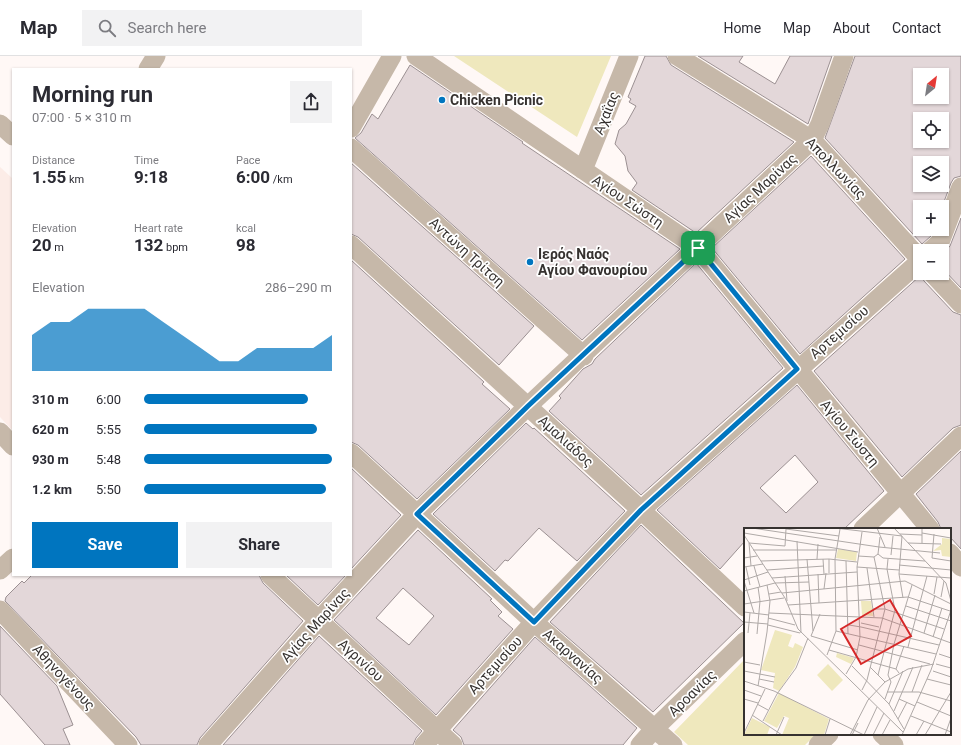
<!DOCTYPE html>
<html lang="en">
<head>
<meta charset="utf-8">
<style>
  :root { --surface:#fff; --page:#f2f2f3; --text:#2b2b33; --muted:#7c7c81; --line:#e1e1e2; --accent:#0075bf }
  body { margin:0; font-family:Roboto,sans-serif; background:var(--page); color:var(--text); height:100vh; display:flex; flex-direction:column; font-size:15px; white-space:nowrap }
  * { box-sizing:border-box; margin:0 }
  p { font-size:13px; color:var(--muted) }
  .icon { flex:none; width:22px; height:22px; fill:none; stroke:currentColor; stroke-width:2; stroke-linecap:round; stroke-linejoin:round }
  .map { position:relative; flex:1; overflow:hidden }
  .panel { position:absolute; left:12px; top:12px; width:340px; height:508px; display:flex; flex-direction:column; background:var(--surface); border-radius:0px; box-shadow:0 1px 3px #0004 }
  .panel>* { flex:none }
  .needle { width:26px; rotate:30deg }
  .fabs { position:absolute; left:913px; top:12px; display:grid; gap:8px }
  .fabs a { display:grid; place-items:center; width:36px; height:36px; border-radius:0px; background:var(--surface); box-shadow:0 1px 3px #0004; font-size:20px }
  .pin { position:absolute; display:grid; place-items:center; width:34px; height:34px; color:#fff; margin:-17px; border-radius:8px; box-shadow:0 2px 6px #0006 }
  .round { display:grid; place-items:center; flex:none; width:42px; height:42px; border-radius:0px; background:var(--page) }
  .head { display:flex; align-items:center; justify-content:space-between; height:68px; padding:0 20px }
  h1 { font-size:22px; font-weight:700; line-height:30px }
  .figures { display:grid; grid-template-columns:repeat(3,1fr); gap:6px; height:68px; padding:4px 20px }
  .figures div { display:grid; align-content:center }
  .figures b { font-size:17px; font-weight:700 }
  .figures small { font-size:11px; font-weight:400 }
  .figures p { font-size:11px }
  .chart { height:112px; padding:8px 20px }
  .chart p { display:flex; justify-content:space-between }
  .chart svg { width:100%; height:72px; margin-top:4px; fill:var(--accent); opacity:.7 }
  .action { display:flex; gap:8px; margin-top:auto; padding:8px 20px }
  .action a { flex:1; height:46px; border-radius:0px; background:var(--accent); color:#fff; font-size:16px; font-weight:700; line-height:46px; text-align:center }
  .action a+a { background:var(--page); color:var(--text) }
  ul { padding:0 20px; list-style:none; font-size:13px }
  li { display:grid; grid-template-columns:64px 48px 1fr; align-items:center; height:30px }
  li i { height:10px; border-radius:5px; background:var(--accent) }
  header { display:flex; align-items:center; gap:24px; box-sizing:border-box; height:56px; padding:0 20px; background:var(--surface); border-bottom:1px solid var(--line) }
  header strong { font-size:19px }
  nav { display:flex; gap:22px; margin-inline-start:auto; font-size:14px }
  .search { width:280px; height:36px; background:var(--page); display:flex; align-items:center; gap:10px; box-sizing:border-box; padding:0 14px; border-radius:0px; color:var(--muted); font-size:15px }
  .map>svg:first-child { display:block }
  .built { fill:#fcece7 }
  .green { fill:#efe8bd }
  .building { fill:#e3d7d9; stroke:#9b9092; fill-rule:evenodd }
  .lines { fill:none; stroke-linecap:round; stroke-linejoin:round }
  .minor { stroke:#c6b8a9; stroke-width:19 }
  .route-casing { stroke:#fff; stroke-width:8 }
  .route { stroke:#0075bf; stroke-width:5 }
  .poi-dot { fill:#0075bf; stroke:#fff; stroke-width:1.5 }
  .labels { text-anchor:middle; stroke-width:3.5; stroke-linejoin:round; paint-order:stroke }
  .poi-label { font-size:14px; font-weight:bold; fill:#363230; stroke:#fff; text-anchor:start }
  .street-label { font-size:14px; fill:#363230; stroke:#fff }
  .inset-road { fill:none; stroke:#afa9a7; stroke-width:1 }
  .view { fill:#d62828; fill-opacity:0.15; stroke:#d62828; stroke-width:2 }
  .inset-edge { fill:none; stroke:#363230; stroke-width:2 }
</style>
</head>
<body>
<header>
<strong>Map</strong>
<div class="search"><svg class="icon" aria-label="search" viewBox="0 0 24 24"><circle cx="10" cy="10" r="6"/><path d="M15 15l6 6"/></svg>Search here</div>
<nav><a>Home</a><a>Map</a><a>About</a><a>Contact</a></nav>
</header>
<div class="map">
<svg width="961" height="689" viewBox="0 0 961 689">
  <rect width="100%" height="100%" fill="#fff8f6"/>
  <path class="built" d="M 0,111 L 13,123 L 13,375 L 0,361 Z"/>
  <path class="green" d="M 454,0 L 611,0 L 577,81 Z
    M 745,603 L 745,678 L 816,678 L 805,689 L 688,689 L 674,676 Z"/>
  <path class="building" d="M 645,0 L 666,0 L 671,9 L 794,86 L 696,177 L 632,134 L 637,127 L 628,115 L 625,100 L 615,88 L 619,74 L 626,68 L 636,50 L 629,46 L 631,43 L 628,41 Z
    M 698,0 L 743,0 L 739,6 L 775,28 L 790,0 L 832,0 L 808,68 Z
    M 855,0 L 961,0 L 961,120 L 954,122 L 951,127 L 942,151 L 920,151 L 920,173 L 933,173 L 931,180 L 922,188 L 825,82 ZM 920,19 L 942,19 L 942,41 L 920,41 ZM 920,63 L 942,63 L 942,85 L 920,85 ZM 920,107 L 942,107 L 942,129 L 920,129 Z
    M 410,9 L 523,86 L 522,87 L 680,193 L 582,284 L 355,82 L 361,77 L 372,58 L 378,63 Z
    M 811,100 L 905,203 L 800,298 L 712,192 Z
    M 351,107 L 534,270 L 499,309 L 358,181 L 351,178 Z
    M 961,162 L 961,232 L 942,212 L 942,199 L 950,190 Z
    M 351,204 L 484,326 L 482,328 L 510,353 L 417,443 L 358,389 L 351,386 Z
    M 696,207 L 783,312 L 641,439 L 549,355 L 561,342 L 559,340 L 583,313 L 592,308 L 595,303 Z
    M 921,219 L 924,225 L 953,256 L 961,259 L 961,369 L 953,372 L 902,421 L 814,315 Z
    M 797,329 L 884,435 L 844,473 L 745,473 L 745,485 L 720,513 L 657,454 ZM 795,399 L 818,426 L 786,457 L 760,432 Z
    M 526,367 L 533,373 L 534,372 L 625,455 L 577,505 L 539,472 L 508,505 L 505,504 L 495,515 L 433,458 Z
    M 961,395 L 961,493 L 950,481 L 950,473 L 941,473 L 938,466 L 916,438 Z
    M 351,412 L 401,459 L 351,513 Z
    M 641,469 L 744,567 L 653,656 L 550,566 Z
    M 418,474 L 492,543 L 490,544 L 502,556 L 498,560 L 513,573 L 436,659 L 334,564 ZM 403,532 L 434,560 L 409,589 L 376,562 Z
    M 32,519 L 259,519 L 263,527 L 303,565 L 200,682 L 197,689 L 141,689 L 136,681 L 5,545 L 6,541 L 22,525 L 24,527 Z
    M 286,519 L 346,519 L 318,549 Z
    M 0,570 L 57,630 L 73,669 L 63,673 L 70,689 L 45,689 L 0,638 Z
    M 319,580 L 422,675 L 416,682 L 413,689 L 223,689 Z
    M 535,581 L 637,672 L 623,689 L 464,689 L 461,681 L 453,674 Z"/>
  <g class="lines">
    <path class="minor" d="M 416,0 L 698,192 L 930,473
      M 677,0 L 812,84 L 920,203
      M 148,13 L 156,0
      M 0,68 L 13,80
      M 351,72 L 392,0
      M 351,92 L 584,300
      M 583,114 L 629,0
      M 351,189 L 641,454 L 745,551
      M 930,195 L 940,186 L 961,131
      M 932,217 L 961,248
      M 0,376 L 13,390
      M 351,397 L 534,566 L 673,689
      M 863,473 L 961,380
      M 950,497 L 961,511
      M 0,514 L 13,502
      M 270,519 L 453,689
      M 0,554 L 128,689
      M 882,678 L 894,689
      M 208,689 L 318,565 L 417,458 L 528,350 L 812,84 L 820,68 L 844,0
      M 424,689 L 534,566 L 641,454 L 920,205
      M 640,689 L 655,672 L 745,585
      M 818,689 L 829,678"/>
  </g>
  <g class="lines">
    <g class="route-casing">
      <path id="route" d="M 698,192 L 797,313 L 641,454 L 534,566 L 417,458 L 528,350 Z"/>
    </g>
    <use href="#route" class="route"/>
  </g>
  <g class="poi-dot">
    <circle cx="442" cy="44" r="4"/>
    <circle cx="530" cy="206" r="4"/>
  </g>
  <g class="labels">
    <g class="poi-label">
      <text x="450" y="49">Chicken Picnic</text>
      <text x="538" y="203">Ιερός Ναός<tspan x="538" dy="16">Αγίου Φανουρίου</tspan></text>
    </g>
    <g class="street-label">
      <text transform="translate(606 57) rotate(-68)" y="5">Αχαΐας</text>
      <text transform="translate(836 112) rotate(46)" y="5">Απολλωνίας</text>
      <text transform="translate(760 132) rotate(-43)" y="5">Αγίας Μαρίνας</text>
      <text transform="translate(628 145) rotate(34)" y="5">Αγίου Σώστη</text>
      <text transform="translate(467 196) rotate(42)" y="5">Αντώνη Τρίτση</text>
      <text transform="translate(839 276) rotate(-41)" y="5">Αρτεμισίου</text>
      <text transform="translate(850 377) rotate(50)" y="5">Αγίου Σώστη</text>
      <text transform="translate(566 385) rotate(42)" y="5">Αμαλιάδος</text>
      <text transform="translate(315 569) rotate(-48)" y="5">Αγίας Μαρίνας</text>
      <text transform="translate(573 600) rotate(41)" y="5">Ακαρνανίας</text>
      <text transform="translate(361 604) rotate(42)" y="5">Αγρινίου</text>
      <text transform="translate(495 609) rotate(-48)" y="5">Αρτεμισίου</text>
      <text transform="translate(64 621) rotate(47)" y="5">Αθηνογένους</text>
      <text transform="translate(692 637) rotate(-44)" y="5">Αροανίας</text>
    </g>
  </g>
  <g transform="translate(744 472)">
    <rect width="207" height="207" fill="#fff8f6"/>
    <path d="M 198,10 L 207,11 L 207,29 L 198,28 L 197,22 L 189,23 L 198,16 ZM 94,21 L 113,24 L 112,33 L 92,30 ZM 117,73 L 127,73 L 129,88 L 118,87 ZM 31,102 L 48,107 L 44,118 L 49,120 L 51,115 L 59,119 L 51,139 L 35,163 L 29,160 L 31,145 L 17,142 ZM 93,125 L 110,130 L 107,136 L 92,129 ZM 84,136 L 99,152 L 88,163 L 73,147 ZM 35,165 L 85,191 L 80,207 L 38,207 L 45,190 L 40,188 L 33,200 L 20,193 ZM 8,190 L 26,199 L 23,207 L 0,207 Z" fill="#efe8bd"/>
    <path class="inset-road" d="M 8,0 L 135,19 L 196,25M 91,0 L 158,8M 133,0 L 141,19M 150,0 L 202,55 L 207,73M 178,0 L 178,15M 42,1 L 95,8M 0,5 L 114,24M 178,5 L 207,10M 156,6 L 178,7M 190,6 L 188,30 L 207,33M 0,7 L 41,70 L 54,101 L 159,204M 158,8 L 155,46 L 159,70M 53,13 L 57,105M 164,15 L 197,16M 41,18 L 42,1M 9,22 L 93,22M 134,26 L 136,9M 147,27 L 149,8M 114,28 L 130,29M 130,29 L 134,26 L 139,30 L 181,33M 0,30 L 13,28M 63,31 L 69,103M 73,31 L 74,16M 79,31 L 80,46M 17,33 L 85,31 L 113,34M 102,33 L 104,106M 155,37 L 207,42M 7,38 L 5,15 L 41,18M 10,38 L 16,59M 0,39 L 19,36M 2,39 L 6,57M 113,39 L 155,42M 123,40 L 130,89M 23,42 L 80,38M 85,45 L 85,31M 74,46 L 75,75M 155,46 L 207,50M 41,48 L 43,73M 28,50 L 113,44M 0,52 L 24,44M 0,53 L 10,85M 80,61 L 82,45M 0,63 L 31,55 L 65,54M 38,65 L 161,53 L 207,76M 25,66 L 37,64M 190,66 L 193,49M 197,69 L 200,53M 0,76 L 40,70M 44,77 L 164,69 L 206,83M 162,78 L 207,93M 129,81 L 141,81 L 200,101M 0,84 L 25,87M 25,85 L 138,90 L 207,115M 24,90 L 51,97M 0,94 L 24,96M 117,95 L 135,99M 24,97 L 56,105M 105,97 L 117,99M 117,99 L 195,117M 92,103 L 192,126M 4,105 L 6,85M 180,105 L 191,67M 13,106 L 16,73 L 14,59M 67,108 L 114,122M 67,108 L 76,86M 189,109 L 198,80M 115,117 L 186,136M 164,119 L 183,48M 85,122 L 152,141 L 155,145M 195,126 L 207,130M 83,127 L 92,103 L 91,31 L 96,1M 0,134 L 16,137M 192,136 L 207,140M 108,138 L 145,176 L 160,201M 126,139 L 141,154M 152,141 L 160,118M 0,143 L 31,149M 189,143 L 207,149M 102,146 L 112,129 L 116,109 L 113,39 L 118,4M 134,147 L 151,82 L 143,41 L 144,31M 15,151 L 30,154M 183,151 L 207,157M 0,153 L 30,163 L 120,207M 14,158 L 23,104 L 26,73 L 23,57M 0,162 L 17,168M 118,162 L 123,152 L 141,81 L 130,29M 143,164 L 175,164 L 207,173M 168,164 L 178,137M 0,171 L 14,175M 141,171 L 147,154 L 144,147 L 150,116 L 168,57M 155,171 L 171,178M 173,174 L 207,188M 13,176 L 24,182M 145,176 L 159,143M 150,183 L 169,139M 8,187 L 38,207M 167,188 L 207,204M 154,191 L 163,174M 19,193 L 33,166 L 52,140 L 64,110M 0,205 L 21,161M 32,207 L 40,189M 81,207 L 86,191M 106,207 L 124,172 L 141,154 L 164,141 L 190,136M 108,207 L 114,195M 120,207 L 133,179M 129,207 L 140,185M 138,207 L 146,192M 158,207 L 187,142 L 207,82M 172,207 L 180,193M 181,207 L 207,164M 201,207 L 207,190"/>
    <path class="view" d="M 146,72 L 167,108 L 117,136 L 97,101 Z"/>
    <rect width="207" height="207" class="inset-edge"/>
  </g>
</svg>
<div class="fabs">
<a><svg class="needle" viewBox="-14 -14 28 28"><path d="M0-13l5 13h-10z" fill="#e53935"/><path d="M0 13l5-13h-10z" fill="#7c7c81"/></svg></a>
<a><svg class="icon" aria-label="locate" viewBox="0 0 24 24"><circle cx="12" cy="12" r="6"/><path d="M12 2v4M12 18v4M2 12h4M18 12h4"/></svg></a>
<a><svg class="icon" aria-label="layers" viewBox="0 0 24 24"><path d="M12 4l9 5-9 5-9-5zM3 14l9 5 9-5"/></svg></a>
<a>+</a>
<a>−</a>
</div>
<div class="pin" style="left:698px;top:192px;background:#1e9e55"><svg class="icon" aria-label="arrive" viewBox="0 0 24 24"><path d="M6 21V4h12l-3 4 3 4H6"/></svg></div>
<section class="panel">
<div class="head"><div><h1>Morning run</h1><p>07:00 · 5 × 310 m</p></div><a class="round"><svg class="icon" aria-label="share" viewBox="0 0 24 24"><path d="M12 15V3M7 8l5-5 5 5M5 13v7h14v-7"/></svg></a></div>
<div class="figures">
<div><p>Distance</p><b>1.55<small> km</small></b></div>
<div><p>Time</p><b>9:18</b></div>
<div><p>Pace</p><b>6:00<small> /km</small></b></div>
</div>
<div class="figures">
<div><p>Elevation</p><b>20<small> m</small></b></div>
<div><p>Heart rate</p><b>132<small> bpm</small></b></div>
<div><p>kcal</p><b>98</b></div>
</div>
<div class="chart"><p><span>Elevation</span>286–290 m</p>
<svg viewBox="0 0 160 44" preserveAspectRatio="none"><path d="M0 44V22L10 14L20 14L30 6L40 6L50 6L60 6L70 14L80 22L90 30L100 38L110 38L120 30L130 30L140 30L150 30L160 22V44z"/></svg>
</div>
<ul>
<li><b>310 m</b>6:00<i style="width:87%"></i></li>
<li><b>620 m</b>5:55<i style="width:92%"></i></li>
<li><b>930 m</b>5:48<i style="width:100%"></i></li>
<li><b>1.2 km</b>5:50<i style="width:97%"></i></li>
</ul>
<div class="action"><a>Save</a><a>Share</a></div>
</section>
</div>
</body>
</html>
